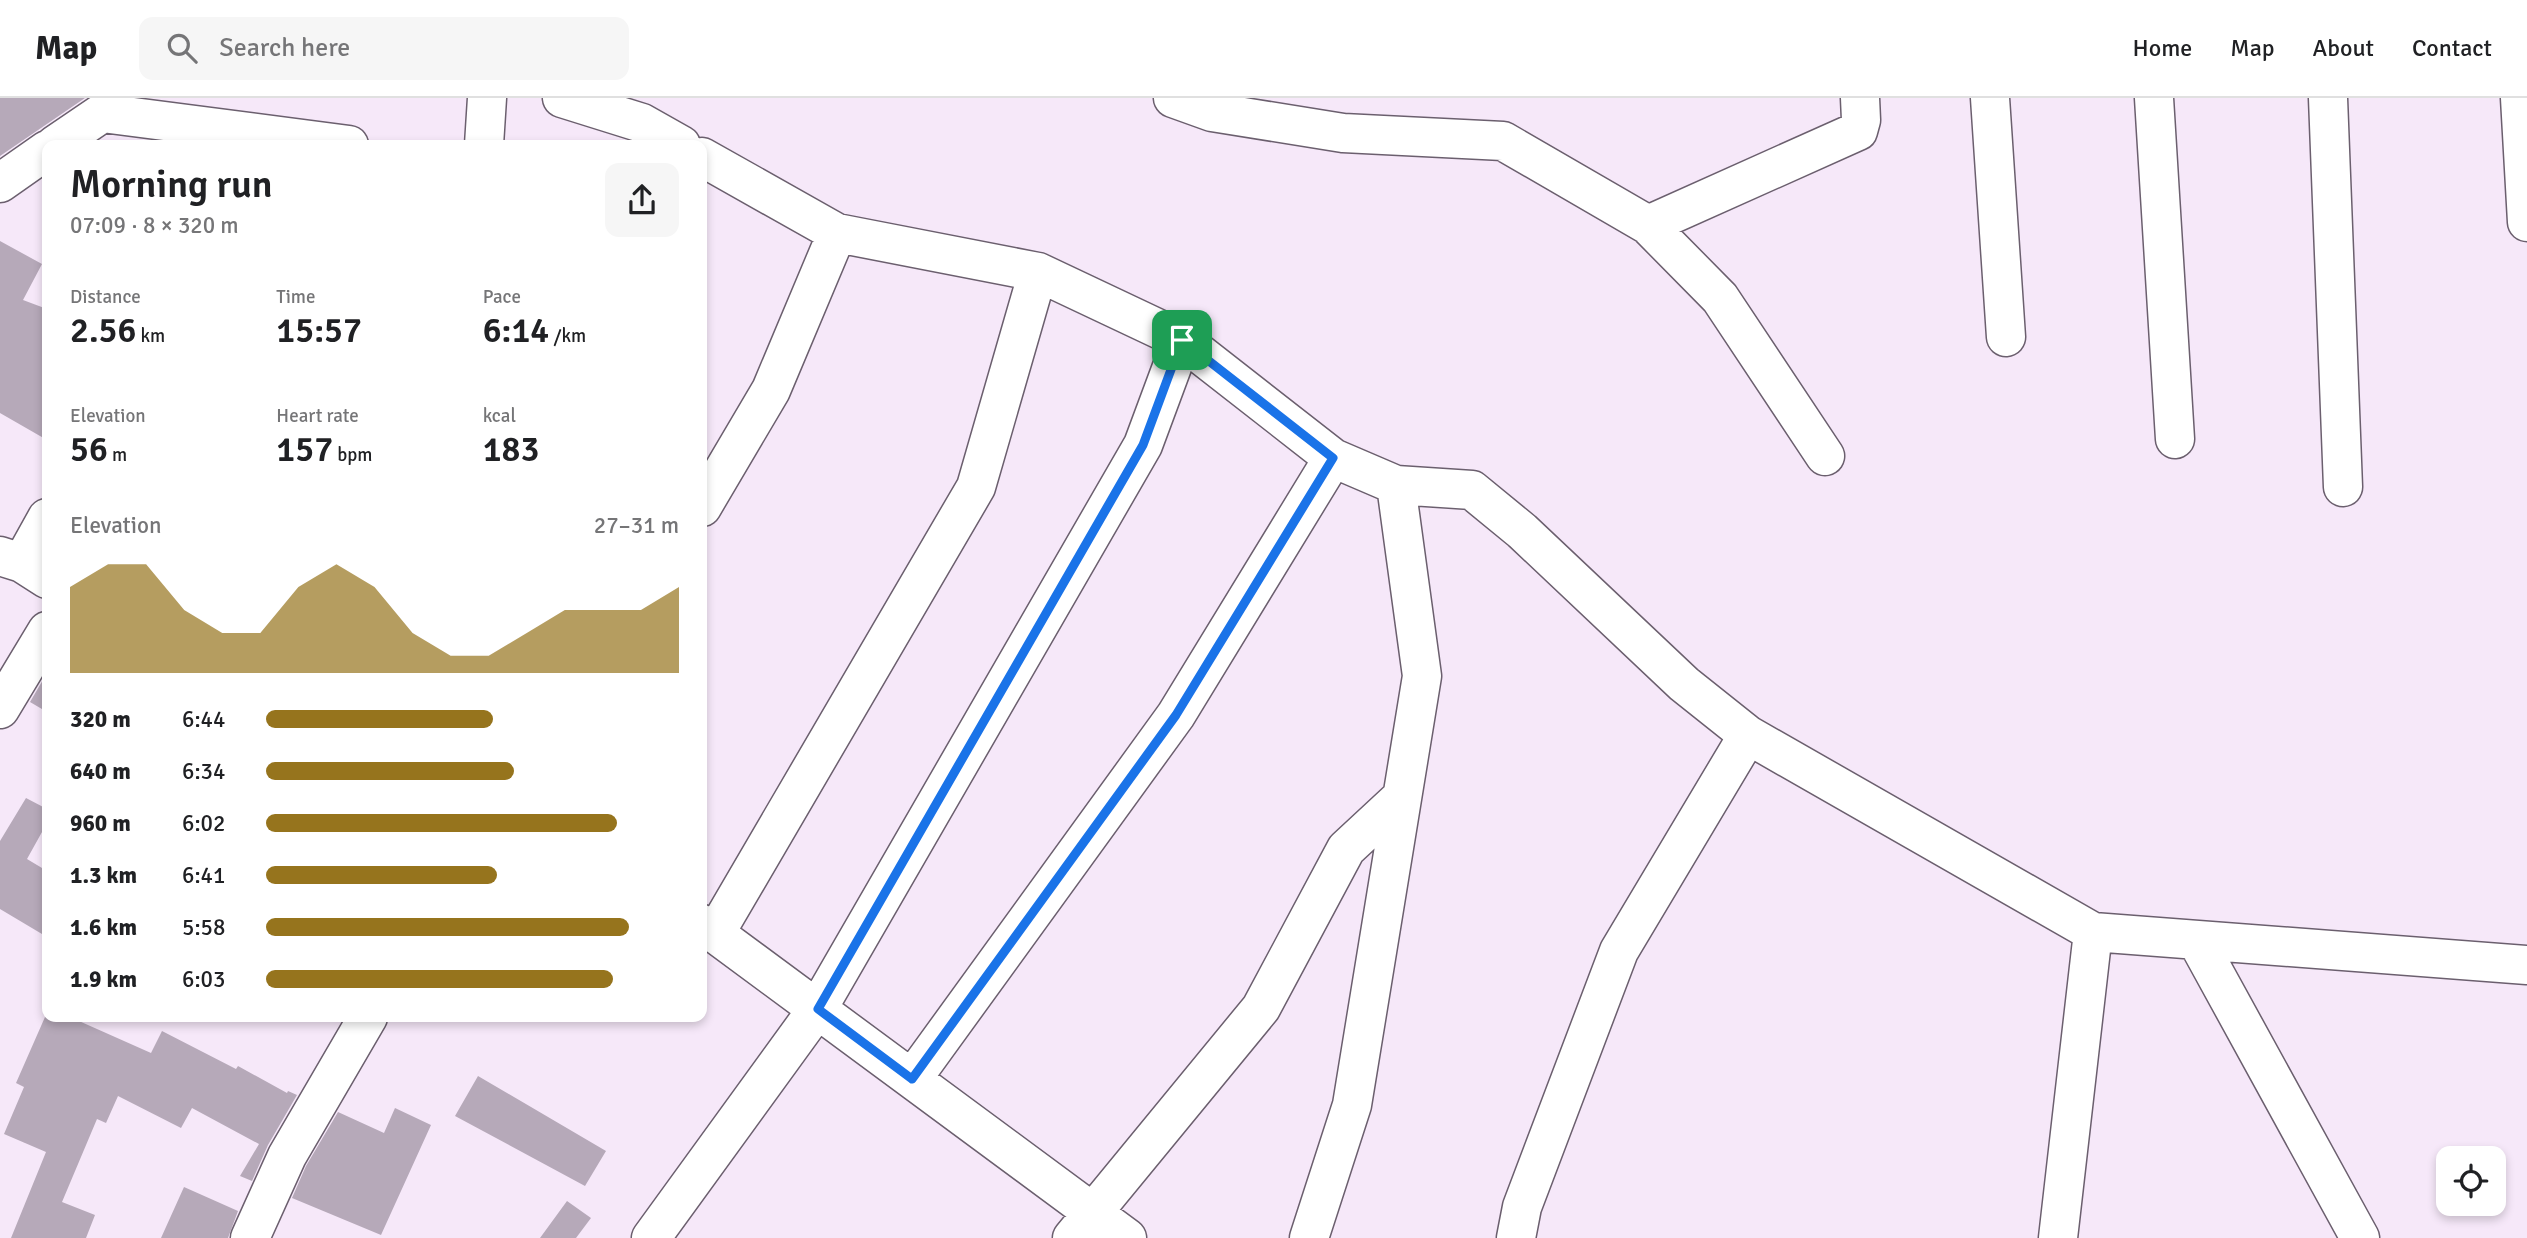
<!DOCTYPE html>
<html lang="en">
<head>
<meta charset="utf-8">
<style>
  :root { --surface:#fff; --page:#f6f6f6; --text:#202124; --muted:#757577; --line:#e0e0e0; --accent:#96741d }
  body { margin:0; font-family:Signika,sans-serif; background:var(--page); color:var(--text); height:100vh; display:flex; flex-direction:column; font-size:26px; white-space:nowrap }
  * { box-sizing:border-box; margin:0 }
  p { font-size:23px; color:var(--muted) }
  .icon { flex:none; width:38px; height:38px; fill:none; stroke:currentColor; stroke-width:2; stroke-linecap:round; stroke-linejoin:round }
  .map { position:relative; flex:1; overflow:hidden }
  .details { position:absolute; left:42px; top:42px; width:665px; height:882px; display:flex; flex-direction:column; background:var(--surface); border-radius:14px; box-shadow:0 4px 10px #0003 }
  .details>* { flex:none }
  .buttons { position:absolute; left:2436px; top:1048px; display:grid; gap:14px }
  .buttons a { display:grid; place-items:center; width:70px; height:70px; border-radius:14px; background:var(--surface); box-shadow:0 4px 10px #0003; font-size:35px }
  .pin { position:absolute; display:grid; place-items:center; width:60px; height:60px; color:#fff; margin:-30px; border-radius:14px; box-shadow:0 4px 10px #0006 }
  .round { display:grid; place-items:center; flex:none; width:74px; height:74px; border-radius:14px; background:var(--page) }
  .head { display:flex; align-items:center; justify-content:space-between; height:119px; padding:0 28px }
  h1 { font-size:38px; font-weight:600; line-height:52px }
  .metrics { display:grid; grid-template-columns:repeat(3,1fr); gap:10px; height:119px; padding:7px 28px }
  .metrics div { display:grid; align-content:center }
  .metrics b { font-size:35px; font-weight:600 }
  .metrics small { font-size:19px; font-weight:400 }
  .metrics p { font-size:19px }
  .chart { height:196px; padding:14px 28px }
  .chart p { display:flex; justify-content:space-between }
  .chart svg { width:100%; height:126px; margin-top:7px; fill:var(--accent); opacity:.7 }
  ul { padding:0 28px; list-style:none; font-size:23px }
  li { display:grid; grid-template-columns:112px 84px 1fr; align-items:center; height:52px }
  li i { height:18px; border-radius:9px; background:var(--accent) }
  header { display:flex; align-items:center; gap:42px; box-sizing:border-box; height:98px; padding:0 35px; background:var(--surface); border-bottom:2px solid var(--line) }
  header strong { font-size:33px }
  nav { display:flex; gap:38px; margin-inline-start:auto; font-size:24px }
  .search { width:490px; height:63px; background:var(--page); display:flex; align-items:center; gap:18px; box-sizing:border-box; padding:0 24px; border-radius:14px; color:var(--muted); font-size:26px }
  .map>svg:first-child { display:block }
  .building { fill:#b6a9b9 }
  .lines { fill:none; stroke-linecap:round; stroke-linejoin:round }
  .minor-casing { stroke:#6b5f6e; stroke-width:41 }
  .minor { stroke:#fff; stroke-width:38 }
  .route-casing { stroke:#fff; stroke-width:14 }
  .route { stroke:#1a73e8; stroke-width:9 }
</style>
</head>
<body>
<header>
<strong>Map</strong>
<div class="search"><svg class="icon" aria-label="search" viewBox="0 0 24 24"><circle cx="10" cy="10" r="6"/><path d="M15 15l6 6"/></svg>Search here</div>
<nav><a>Home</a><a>Map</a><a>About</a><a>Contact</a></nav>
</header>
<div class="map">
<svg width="2527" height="1140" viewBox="0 0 2527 1140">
  <rect width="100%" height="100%" fill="#f6e8f9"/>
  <path class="building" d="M 0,0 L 85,0 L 0,58 Z
    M 0,143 L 42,166 L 23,202 L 47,211 L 47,342 L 0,315 Z
    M 47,575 L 47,614 L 30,604 Z
    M 26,700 L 47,711 L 47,725 L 27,761 L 47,773 L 47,839 L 0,811 L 0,743 Z
    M 45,919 L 70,919 L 151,955 L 162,933 L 236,971 L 238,968 L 287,995 L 288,993 L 297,997 L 268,1047 L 252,1083 L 240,1078 L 259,1046 L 192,1010 L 181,1030 L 118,998 L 106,1025 L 97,1021 L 62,1104 L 95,1117 L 86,1140 L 11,1140 L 46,1054 L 4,1036 L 24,989 L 16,985 Z
    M 478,978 L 606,1053 L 585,1088 L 455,1018 Z
    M 395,1010 L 431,1027 L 381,1137 L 292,1100 L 306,1068 L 338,1014 L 384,1035 Z
    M 184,1089 L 238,1113 L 228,1140 L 161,1140 Z
    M 567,1103 L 591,1120 L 576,1140 L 540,1140 Z"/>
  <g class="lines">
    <g class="minor-casing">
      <path id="minor" d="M 562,0 L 642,25 L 681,47
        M 1173,0 L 1212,14 L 1343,35 L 1503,43 L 1648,127 L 1720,200 L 1825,358
        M 1990,0 L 2006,239
        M 2154,0 L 2175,341
        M 2328,0 L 2343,389
        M 2520,0 L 2527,124
        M 55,47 L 102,15 L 349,47
        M 484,47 L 487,0
        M 702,59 L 837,135 L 1038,174 L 1182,242 L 1333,360 L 1396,387 L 1472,392 L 1522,433 L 1684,586 L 1748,637 L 2093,834 L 2527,867
        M 0,85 L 47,52
        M 1648,127 L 1858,33 L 1861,22 L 1860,0
        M 702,409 L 771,292 L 837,135
        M 0,458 L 22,465 L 47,481
        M 22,465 L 47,420
        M 0,611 L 47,533
        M 702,826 L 1127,1140
        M 716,834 L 976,389 L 1038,174
        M 2197,843 L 2360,1140
        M 912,981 L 1176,617 L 1333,360
        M 250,1140 L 287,1058 L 368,919
        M 651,1140 L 818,910 L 1143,347 L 1182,242
        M 1072,1140 L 1261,910 L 1346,751 L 1402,699
        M 1309,1140 L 1352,1007 L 1422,578 L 1396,387
        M 1516,1140 L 1522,1109 L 1619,853 L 1748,637
        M 2058,1140 L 2093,834"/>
    </g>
    <use href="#minor" class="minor"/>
  </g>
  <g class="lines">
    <g class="route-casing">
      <path id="route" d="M 1182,242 L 1333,360 L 1176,617 L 912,981 L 818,911 L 1143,347 Z"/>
    </g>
    <use href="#route" class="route"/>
  </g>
</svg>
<div class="buttons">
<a><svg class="icon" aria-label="locate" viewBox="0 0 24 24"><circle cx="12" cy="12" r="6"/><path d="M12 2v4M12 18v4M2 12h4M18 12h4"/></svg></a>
</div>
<div class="pin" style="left:1182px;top:242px;background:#1e9e55"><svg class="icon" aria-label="arrive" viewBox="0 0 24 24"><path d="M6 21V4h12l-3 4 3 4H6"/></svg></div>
<section class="details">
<div class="head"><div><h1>Morning run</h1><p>07:09 · 8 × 320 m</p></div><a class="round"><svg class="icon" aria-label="share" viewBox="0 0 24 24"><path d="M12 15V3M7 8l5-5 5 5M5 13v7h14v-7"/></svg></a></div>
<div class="metrics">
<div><p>Distance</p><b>2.56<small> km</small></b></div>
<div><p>Time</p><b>15:57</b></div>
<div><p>Pace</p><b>6:14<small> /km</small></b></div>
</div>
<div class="metrics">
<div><p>Elevation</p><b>56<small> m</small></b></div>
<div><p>Heart rate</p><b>157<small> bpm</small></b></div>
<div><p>kcal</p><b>183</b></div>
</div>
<div class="chart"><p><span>Elevation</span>27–31 m</p>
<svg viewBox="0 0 160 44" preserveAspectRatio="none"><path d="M0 44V14L10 6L20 6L30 22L40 30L50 30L60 14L70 6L80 14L90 30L100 38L110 38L120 30L130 22L140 22L150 22L160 14V44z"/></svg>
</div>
<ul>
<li><b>320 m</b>6:44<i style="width:55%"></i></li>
<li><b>640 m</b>6:34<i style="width:60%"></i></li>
<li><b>960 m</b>6:02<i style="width:85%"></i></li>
<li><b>1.3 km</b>6:41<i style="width:56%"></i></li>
<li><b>1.6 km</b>5:58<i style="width:88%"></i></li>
<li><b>1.9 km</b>6:03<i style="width:84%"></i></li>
</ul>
</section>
</div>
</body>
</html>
